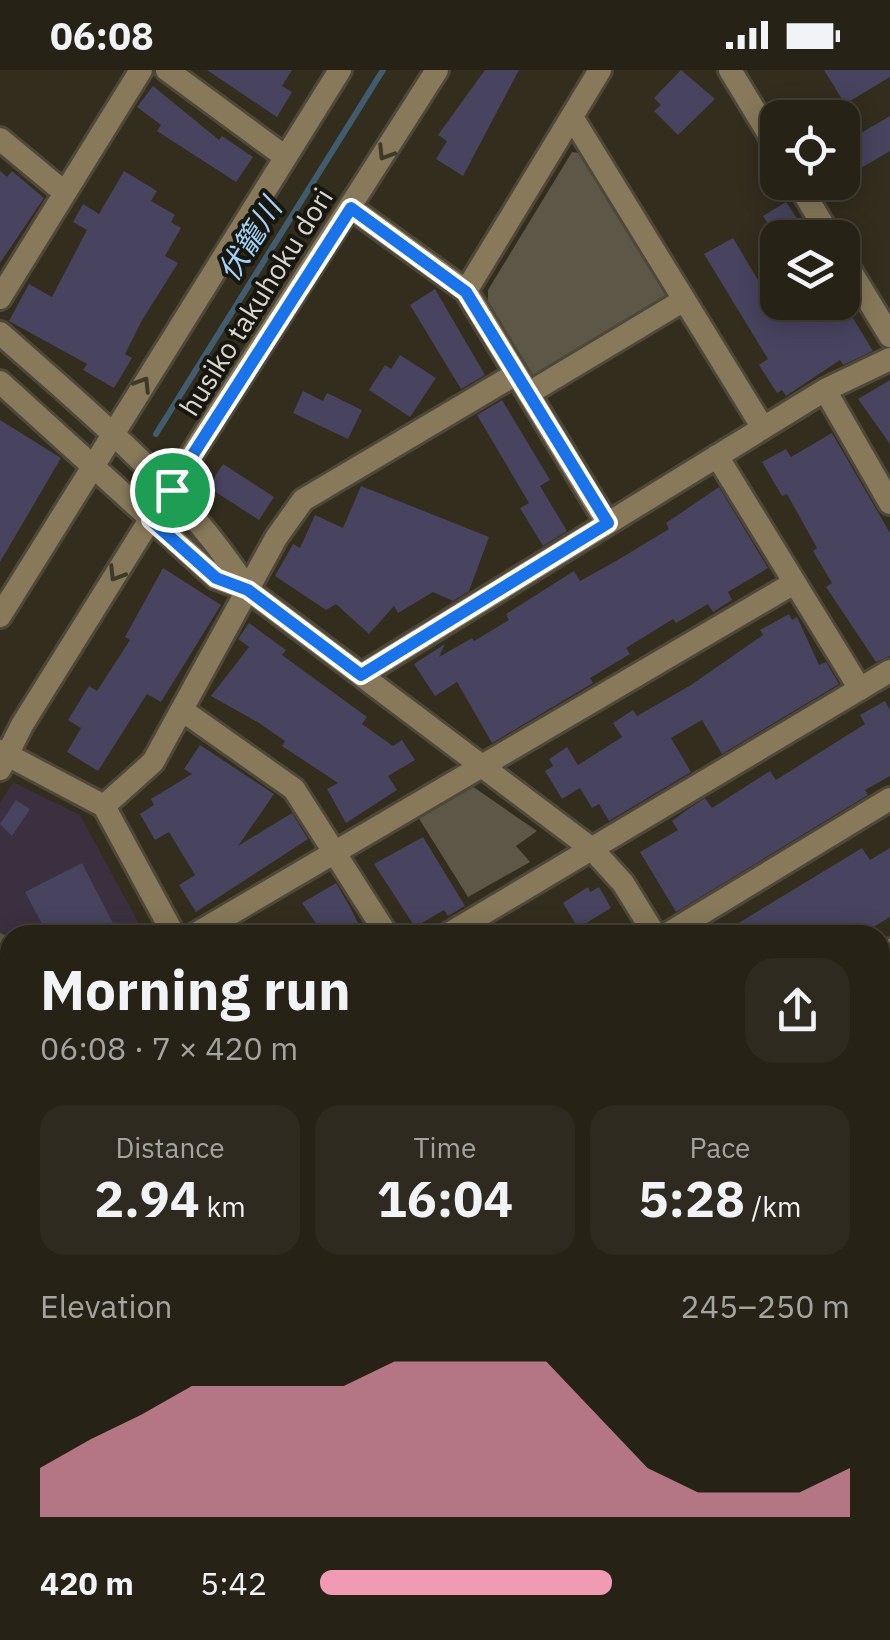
<!DOCTYPE html>
<html lang="en">
<head>
<meta charset="utf-8">
<style>
  :root { --surface:#262216; --page:#2e2a1f; --text:#f1f3f6; --muted:#a4a4a1; --line:#423f35; --accent:#f09ab4 }
  body { margin:0; font-family:"IBM Plex Sans","Noto Sans JP",sans-serif; background:var(--page); color:var(--text); height:100vh; display:flex; flex-direction:column; font-size:38px; white-space:nowrap }
  * { box-sizing:border-box; margin:0 }
  p { font-size:32px; color:var(--muted) }
  .icon { flex:none; width:55px; height:55px; fill:none; stroke:currentColor; stroke-width:2; stroke-linecap:round; stroke-linejoin:round }
  .map { position:relative; flex:1; overflow:hidden }
  .sheet { position:absolute; left:0px; top:855px; width:890px; height:715px; display:flex; flex-direction:column; background:var(--surface); border-radius:30px 30px 0 0; box-shadow:0 5px 25px #0003,0 0 0 2px var(--line) }
  .sheet>* { flex:none }
  .buttons { position:absolute; left:760px; top:30px; display:grid; gap:20px }
  .buttons a { display:grid; place-items:center; width:100px; height:100px; border-radius:20px; background:var(--surface); box-shadow:0 5px 25px #0003,0 0 0 2px var(--line); font-size:50px }
  .pin { position:absolute; display:grid; place-items:center; width:85px; height:85px; color:#fff; margin:-42px; border:5px solid #fff; border-radius:50%; box-shadow:0 2px 10px #0007 }
  .round { display:grid; place-items:center; flex:none; width:105px; height:105px; border-radius:30px; background:var(--page) }
  .head { display:flex; align-items:center; justify-content:space-between; height:170px; padding:0 40px }
  h1 { font-size:55px; font-weight:800; line-height:75px }
  .metrics { display:grid; grid-template-columns:repeat(3,1fr); gap:15px; height:170px; padding:10px 40px }
  .metrics div { display:grid; align-content:center; border-radius:25px; background:var(--page); text-align:center }
  .metrics b { font-size:50px; font-weight:800 }
  .metrics small { font-size:28px; font-weight:400 }
  .metrics p { font-size:28px }
  .chart { height:280px; padding:20px 40px }
  .chart p { display:flex; justify-content:space-between }
  .chart svg { width:100%; height:180px; margin-top:10px; fill:var(--accent); opacity:.7 }
  ul { padding:0 40px; list-style:none; font-size:32px }
  li { display:grid; grid-template-columns:160px 120px 1fr; align-items:center; height:75px }
  li i { height:25px; border-radius:12px; background:var(--accent) }
  .status { display:flex; justify-content:space-between; align-items:center; height:70px; padding:0 50px; background:var(--surface); direction:ltr }
  .status svg { height:28px; fill:currentColor }
  .map>svg:first-child { display:block }
  .education { fill:#3a3040 }
  .green { fill:#5c5746 }
  .lines { fill:none; stroke-linecap:round; stroke-linejoin:round }
  .stream { stroke:#415b6f; stroke-width:6 }
  .building { fill:#48435e }
  .minor-casing { stroke:#4d4839; stroke-width:28 }
  .minor { stroke:#87795a; stroke-width:22 }
  .oneway { stroke:#3e3929 }
  .route-casing { stroke:#fff; stroke-width:20 }
  .route { stroke:#1a73e8; stroke-width:12 }
  .labels { text-anchor:middle; stroke-width:8; stroke-linejoin:round; paint-order:stroke }
  .street-label { font-size:28px; fill:#dad7cd; stroke:#17160f }
  .water-label { font-size:30px; font-style:italic; fill:#a2d3fa; stroke:#17160f }
</style>
</head>
<body>
<div class="status"><b>06:08</b><svg viewBox="0 0 49 12"><path d="M0 12V9h3v3zM5 12V6h3v6zM10 12V3h3v9zM15 12V0h3v12zM26 1h20v11H26zM47 4h2v5h-2z"/></svg></div>
<div class="map">
<svg width="890" height="1570" viewBox="0 0 890 1570">
  <rect width="100%" height="100%" fill="#322d1d"/>
  <path class="education" d="M 13,712 L 80,745 L 145,865 L 10,865 L 10,1271 L 0,1277 L 0,733 Z"/>
  <path class="green" d="M 572,82 L 586,84 L 669,224 L 665,238 L 532,308 L 488,234 L 488,220 Z
    M 472,716 L 537,761 L 516,776 L 530,792 L 468,827 L 418,747 Z
    M 0,863 L 10,867 L 10,1166 L 0,1172 Z"/>
  <g class="lines">
    <path class="stream" d="M 156,364 L 383,0"/>
  </g>
  <path class="building" d="M 207,0 L 292,0 L 282,16 L 292,22 L 277,47 Z
    M 485,0 L 519,0 L 463,106 L 436,89 L 447,71 L 438,65 Z
    M 681,0 L 715,29 L 678,65 L 654,41 L 661,35 L 654,28 Z
    M 824,0 L 890,0 L 890,7 L 845,34 Z
    M 153,16 L 219,70 L 222,66 L 253,87 L 236,112 L 157,61 L 161,55 L 137,37 Z
    M 890,46 L 890,81 L 842,109 L 842,74 Z
    M 0,101 L 7,107 L 12,101 L 44,128 L 0,193 Z
    M 124,101 L 157,121 L 151,131 L 175,145 L 171,152 L 181,158 L 165,186 L 178,193 L 141,252 L 125,284 L 132,288 L 114,318 L 83,300 L 87,294 L 9,251 L 29,214 L 52,227 L 87,160 L 73,152 L 83,134 L 99,144 Z
    M 786,132 L 800,153 L 777,167 L 763,146 Z
    M 733,168 L 771,232 L 843,232 L 873,281 L 843,295 L 840,290 L 786,326 L 782,320 L 777,323 L 759,295 L 768,289 L 704,184 Z
    M 435,219 L 485,305 L 461,319 L 410,235 Z
    M 400,285 L 436,308 L 410,347 L 369,320 L 385,295 L 391,299 Z
    M 890,310 L 890,374 L 858,329 Z
    M 303,321 L 323,331 L 327,323 L 362,340 L 348,369 L 293,343 Z
    M 502,330 L 550,410 L 540,416 L 567,461 L 543,476 L 520,438 L 529,433 L 477,345 Z
    M 0,350 L 61,388 L 0,492 Z
    M 832,363 L 890,463 L 890,586 L 876,592 L 826,517 L 832,513 L 813,481 L 817,478 L 787,424 L 782,426 L 762,392 L 786,379 L 791,387 Z
    M 223,394 L 274,427 L 259,450 L 208,417 Z
    M 361,416 L 489,467 L 469,521 L 453,531 L 433,522 L 398,543 L 394,536 L 369,564 L 336,534 L 326,540 L 275,506 L 293,474 L 300,478 L 315,445 L 343,458 Z
    M 719,417 L 768,498 L 728,522 L 732,530 L 713,542 L 708,534 L 676,553 L 673,549 L 626,578 L 630,584 L 590,608 L 593,613 L 492,673 L 457,612 L 435,626 L 414,594 L 445,574 L 439,587 L 472,568 L 474,571 L 509,550 L 506,544 L 574,501 L 580,511 L 616,491 L 669,459 L 666,453 Z
    M 163,498 L 221,535 L 161,632 L 147,624 L 98,701 L 67,682 L 81,658 L 68,650 L 89,616 L 97,621 L 130,570 L 125,567 Z
    M 789,544 L 792,550 L 797,547 L 819,595 L 826,592 L 839,614 L 722,684 L 702,650 L 671,668 L 691,702 L 609,751 L 599,734 L 592,738 L 580,718 L 562,729 L 545,701 L 553,696 L 549,689 L 567,677 L 578,695 L 622,667 L 613,653 L 633,640 L 637,646 L 691,615 L 763,565 L 760,560 Z
    M 249,553 L 286,580 L 282,585 L 367,647 L 362,654 L 393,676 L 402,670 L 415,690 L 388,706 L 397,720 L 346,753 L 327,719 L 338,713 L 282,676 L 285,671 L 259,653 L 211,626 L 249,577 L 238,569 Z
    M 885,631 L 890,640 L 890,706 L 865,720 L 868,725 L 676,842 L 640,782 L 678,760 L 672,751 L 688,739 L 705,728 L 712,738 L 770,701 L 776,710 L 865,654 L 860,645 Z
    M 200,675 L 274,724 L 238,776 L 292,743 L 308,769 L 196,842 L 179,815 L 195,805 L 169,762 L 155,770 L 140,744 L 154,735 L 151,729 L 192,704 L 184,699 Z
    M 16,730 L 30,739 L 12,766 L 0,754 Z
    M 423,767 L 465,836 L 448,846 L 444,840 L 415,857 L 374,794 Z
    M 862,778 L 870,790 L 890,778 L 890,847 L 860,865 L 719,865 Z
    M 82,793 L 119,865 L 48,865 L 25,822 Z
    M 336,813 L 350,837 L 364,865 L 324,865 L 302,833 Z
    M 588,817 L 590,822 L 599,817 L 611,838 L 578,858 L 563,833 Z"/>
  <g class="lines">
    <g class="minor-casing">
      <path id="minor" d="M 167,0 L 284,86
        M 730,0 L 778,79
        M 572,47 L 763,358
        M 0,69 L 65,123
        M 797,112 L 831,168
        M 351,138 L 466,221 L 607,453
        M 842,187 L 890,266
        M 466,221 L 600,0
        M 0,228 L 141,0
        M 0,263 C 90,343 183,418 248,520
        M 0,312 L 216,508 L 248,520 L 592,779 L 623,813 L 655,865
        M 825,320 L 890,433
        M 529,323 L 684,230
        M 717,386 L 860,619
        M 0,546 L 340,0
        M 361,605 L 825,320 L 890,289
        M 182,640 L 294,719 L 387,865
        M 0,681 L 104,736 L 174,865
        M 0,699 L 22,655 L 141,464 L 437,0
        M 104,736 L 153,692 L 276,468 L 303,430 L 516,304
        M 194,865 L 794,513
        M 447,865 L 890,601
        M 666,865 L 890,729
        M 880,886 L 890,880
        M 880,1043 L 890,1037
        M 880,1214 L 890,1208
        M 880,1235 L 890,1251
        M 880,1356 L 890,1351
        M 880,1510 L 890,1526
        M 569,1560 L 575,1570
        M 373,1570 L 383,1560
        M 760,1570 L 777,1560"/>
    </g>
    <use href="#minor" class="minor"/>
  </g>
  <defs><path id="oneway-chevron" d="M-2-3.5L2.5 0L-2 3.5" fill="none" stroke-width="1.6" stroke-linecap="round" stroke-linejoin="round" transform="scale(2.5)"/></defs>
  <g class="oneway">
    <use href="#oneway-chevron" transform="translate(385 83) rotate(122)"/>
    <use href="#oneway-chevron" transform="translate(143 314) rotate(-58)"/>
    <use href="#oneway-chevron" transform="translate(116 504) rotate(122)"/>
  </g>
  <g class="lines">
    <g class="route-casing">
      <path id="route" d="M 351,138 L 466,222 L 608,453 L 361,605 L 248,520 L 216,508 L 151,450 Z"/>
    </g>
    <use href="#route" class="route"/>
  </g>
  <g class="labels">
    <g class="street-label">
      <text transform="translate(256 232) rotate(-58)" y="10">husiko takuhoku dori</text>
    </g>
    <g class="water-label">
      <text transform="translate(250 170) rotate(-58)" y="10">伏籠川</text>
    </g>
  </g>
</svg>
<div class="buttons">
<a><svg class="icon" aria-label="locate" viewBox="0 0 24 24"><circle cx="12" cy="12" r="6"/><path d="M12 2v4M12 18v4M2 12h4M18 12h4"/></svg></a>
<a><svg class="icon" aria-label="layers" viewBox="0 0 24 24"><path d="M12 4l9 5-9 5-9-5zM3 14l9 5 9-5"/></svg></a>
</div>
<div class="pin" style="left:172px;top:420px;background:#1e9e55"><svg class="icon" aria-label="arrive" viewBox="0 0 24 24"><path d="M6 21V4h12l-3 4 3 4H6"/></svg></div>
<section class="sheet">
<div class="head"><div><h1>Morning run</h1><p>06:08 · 7 × 420 m</p></div><a class="round"><svg class="icon" aria-label="share" viewBox="0 0 24 24"><path d="M12 15V3M7 8l5-5 5 5M5 13v7h14v-7"/></svg></a></div>
<div class="metrics">
<div><p>Distance</p><b>2.94<small> km</small></b></div>
<div><p>Time</p><b>16:04</b></div>
<div><p>Pace</p><b>5:28<small> /km</small></b></div>
</div>
<div class="chart"><p><span>Elevation</span>245–250 m</p>
<svg viewBox="0 0 160 44" preserveAspectRatio="none"><path d="M0 44V32L10 25L20 19L30 12L40 12L50 12L60 12L70 6L80 6L90 6L100 6L110 19L120 32L130 38L140 38L150 38L160 32V44z"/></svg>
</div>
<ul>
<li><b>420 m</b>5:42<i style="width:55%"></i></li>
</ul>
</section>
</div>
</body>
</html>
